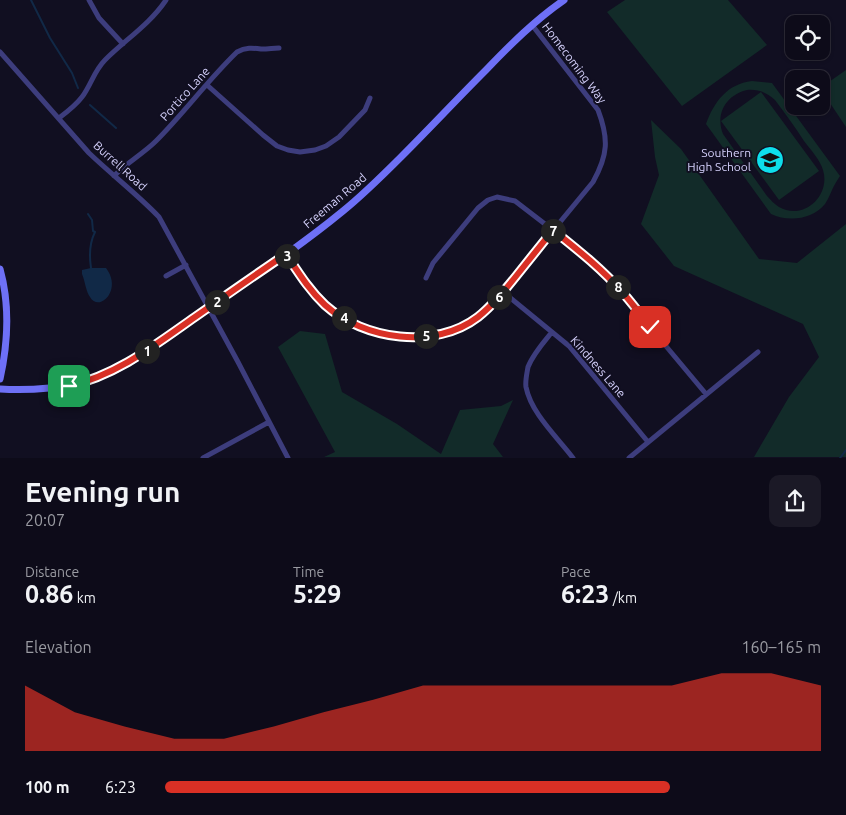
<!DOCTYPE html>
<html lang="en">
<head>
<meta charset="utf-8">
<style>
  :root { --surface:#0d0b19; --page:#1b1926; --text:#f1f3f6; --muted:#9a9ba2; --line:#2d2b38; --accent:#d93025 }
  body { margin:0; font-family:Ubuntu,sans-serif; background:var(--page); color:var(--text); height:100vh; display:flex; flex-direction:column; font-size:19px; white-space:nowrap }
  * { box-sizing:border-box; margin:0 }
  p { font-size:16px; color:var(--muted) }
  .icon { flex:none; width:28px; height:28px; fill:none; stroke:currentColor; stroke-width:2; stroke-linecap:round; stroke-linejoin:round }
  .map { position:relative; height:458px; overflow:hidden }
  .drawer { display:flex; flex-direction:column; background:var(--surface); flex:1 }
  .drawer>* { flex:none }
  .fabs { position:absolute; left:785px; top:15px; display:grid; gap:10px }
  .fabs a { display:grid; place-items:center; width:45px; height:45px; border-radius:10px; background:var(--surface); box-shadow:0 1px 4px #0004,0 0 0 1px var(--line); font-size:25px }
  .pin { position:absolute; display:grid; place-items:center; width:42px; height:42px; color:#fff; margin:-21px; border-radius:10px; box-shadow:0 2px 8px #0006 }
  .km { position:absolute; width:25px; height:25px; margin:-12px; border-radius:50%; background:#222; color:#fff; font-size:14px; line-height:25px; text-align:center }
  .round { display:grid; place-items:center; flex:none; width:52px; height:52px; border-radius:10px; background:var(--page) }
  .summary { display:flex; align-items:center; justify-content:space-between; height:85px; padding:0 25px }
  h1 { font-size:28px; font-weight:700; line-height:38px }
  .stats { display:grid; grid-template-columns:repeat(3,1fr); gap:8px; height:85px; padding:5px 25px }
  .stats div { display:grid; align-content:center }
  .stats b { font-size:25px; font-weight:700 }
  .stats small { font-size:14px; font-weight:400 }
  .stats p { font-size:14px }
  .chart { height:140px; padding:10px 25px }
  .chart p { display:flex; justify-content:space-between }
  .chart svg { width:100%; height:90px; margin-top:5px; fill:var(--accent); opacity:.7 }
  ul { padding:0 25px; list-style:none; font-size:16px }
  li { display:grid; grid-template-columns:80px 60px 1fr; align-items:center; height:38px }
  li i { height:12px; border-radius:6px; background:var(--accent) }
  .map>svg:first-child { display:block }
  .green { fill:#122b29; fill-rule:evenodd }
  .water { fill:#112947 }
  .lines { fill:none; stroke-linecap:round; stroke-linejoin:round }
  .stream { stroke:#112947; stroke-width:2 }
  .street { stroke:#3d3d7d; stroke-width:5 }
  .secondary { stroke:#6e70f6; stroke-width:7 }
  .route-casing { stroke:#fff; stroke-width:10 }
  .route { stroke:#d93025; stroke-width:6 }
  .labels { text-anchor:middle; stroke-width:4; stroke-linejoin:round; paint-order:stroke }
  .street-label { font-size:12px; fill:#d5d1fc; stroke:#110f21 }
  .poi-label { font-size:12px; fill:#d5d1fc; stroke:#110f21; text-anchor:end }
</style>
</head>
<body>
<div class="map">
<svg width="846" height="458" viewBox="0 0 846 458">
  <rect width="100%" height="100%" fill="#110f21"/>
  <path class="green" d="M 625,0 L 728,0 L 767,45 L 682,106 L 607,12 Z
    M 846,70 L 846,127 L 824,94 L 826,84 Z
    M 752,81 L 772,83 L 840,176 C 837,181 834,185 832,190 C 830,195 828,199 825,204 C 812,220 788,222 771,214 L 706,124 C 714,102 727,84 752,81 ZM 747,90 C 758,89 766,92 775,100 C 785,113 795,127 804,141 C 811,150 820,160 823,170 C 831,196 803,221 779,207 C 774,204 771,200 767,196 L 723,134 C 715,114 726,95 747,90 Z
    M 761,92 L 819,171 L 779,200 L 721,121 Z
    M 651,120 L 681,149 L 759,259 L 797,263 L 846,224 L 846,457 L 754,457 L 789,397 L 819,357 L 803,324 L 674,266 L 641,224 L 659,175 L 655,157 Z
    M 300,331 L 325,334 L 342,392 L 397,424 L 441,454 L 460,410 L 501,406 L 513,400 L 493,444 L 503,457 L 324,457 L 335,452 L 278,347 Z"/>
  <path class="water" d="M 91,268 L 106,268 C 123,290 99,313 90,297 C 86,292 85,281 82,274 L 82,270 Z"/>
  <g class="lines">
    <path class="stream" d="M 31,0 L 50,38 L 72,73 L 78,88
      M 90,105 L 116,128
      M 88,214 L 92,220 L 93,231 L 95,232 C 89,244 89,255 91,268
      M 840,458 L 846,450"/>
    <path class="street" d="M 89,0 L 99,18 L 123,44
      M 0,52 L 89,153 C 112,175 137,194 159,217 L 238,362 L 288,458
      M 207,85 L 263,135 L 277,146 L 288,150 L 300,152 L 315,150 L 326,146 L 339,137 L 365,110 L 370,98
      M 59,118 C 67,112 76,105 82,97 C 91,85 94,71 105,60 C 125,40 150,24 166,0
      M 114,176 C 126,163 143,154 156,141 C 184,113 208,80 237,52 C 246,47 253,48 262,49 C 268,49 274,48 279,48
      M 286,254 C 298,272 309,290 326,305 C 359,335 421,348 462,327 C 474,321 484,311 495,301 L 593,182 C 608,155 609,139 598,110 L 532,25
      M 166,276 L 186,265
      M 426,278 L 433,263 L 478,208 L 488,200 L 497,197 L 515,201 L 584,254 L 605,274 L 623,293 L 650,327 L 706,394
      M 503,292 L 569,346 L 648,442
      M 552,332 C 543,343 533,354 528,367 C 527,373 525,381 526,387 C 531,413 557,437 573,458
      M 203,458 L 269,422
      M 629,458 L 758,352"/>
    <path class="secondary" d="M 0,269 C 10,305 8,343 0,379
      M 0,389 C 30,391 69,388 97,378 C 134,364 167,337 199,314 C 248,281 298,248 343,211 C 364,194 383,175 401,157 C 430,128 457,99 486,70 C 510,45 535,20 564,0"/>
  </g>
  <g class="lines">
    <g class="route-casing">
      <path id="route" d="M 69,386 C 117,375 155,345 195,317 C 225,296 255,275 286,254 C 298,272 309,290 325,305 C 364,340 435,350 478,317 C 493,305 505,290 517,275 C 529,260 541,245 553,230 C 578,250 602,269 623,293 C 632,303 641,315 650,327"/>
    </g>
    <use href="#route" class="route"/>
  </g>
  <defs>
    <g id="school-disc" transform="scale(1.4375)"><circle r="9.5" fill="#0edeeb" stroke="#110f21"/><path d="M0-5L7-2L0 1L-7-2ZM-4 1L0 2.5L4 1V4Q0 6-4 4Z" fill="#111"/></g>
  </defs>
  <g fill-rule="evenodd">
    <use href="#school-disc" x="770" y="160"/>
  </g>
  <g class="labels">
    <g class="street-label">
      <text transform="translate(574 63) rotate(53)" y="4">Homecoming Way</text>
      <text transform="translate(185 94) rotate(-48)" y="4">Portico Lane</text>
      <text transform="translate(120 166) rotate(42)" y="4">Burrell Road</text>
      <text transform="translate(335 201) rotate(-40)" y="4">Freeman Road</text>
      <text transform="translate(598 367) rotate(49)" y="4">Kindness Lane</text>
    </g>
    <g class="poi-label">
      <text x="751" y="157">Southern<tspan x="751" dy="14">High School</tspan></text>
    </g>
  </g>
</svg>
<div class="fabs">
<a><svg class="icon" aria-label="locate" viewBox="0 0 24 24"><circle cx="12" cy="12" r="6"/><path d="M12 2v4M12 18v4M2 12h4M18 12h4"/></svg></a>
<a><svg class="icon" aria-label="layers" viewBox="0 0 24 24"><path d="M12 4l9 5-9 5-9-5zM3 14l9 5 9-5"/></svg></a>
</div>
<div class="pin" style="left:69px;top:386px;background:#1e9e55"><svg class="icon" aria-label="arrive" viewBox="0 0 24 24"><path d="M6 21V4h12l-3 4 3 4H6"/></svg></div>
<div class="pin" style="left:650px;top:327px;background:#d93025"><svg class="icon" aria-label="check" viewBox="0 0 24 24"><path d="M5 12l5 5 9-10"/></svg></div>
<b class="km" style="left:147px;top:351px">1</b>
<b class="km" style="left:217px;top:302px">2</b>
<b class="km" style="left:287px;top:256px">3</b>
<b class="km" style="left:344px;top:318px">4</b>
<b class="km" style="left:426px;top:336px">5</b>
<b class="km" style="left:499px;top:297px">6</b>
<b class="km" style="left:553px;top:231px">7</b>
<b class="km" style="left:618px;top:287px">8</b>
</div>
<section class="drawer">
<div class="summary"><div><h1>Evening run</h1><p>20:07</p></div><a class="round"><svg class="icon" aria-label="share" viewBox="0 0 24 24"><path d="M12 15V3M7 8l5-5 5 5M5 13v7h14v-7"/></svg></a></div>
<div class="stats">
<div><p>Distance</p><b>0.86<small> km</small></b></div>
<div><p>Time</p><b>5:29</b></div>
<div><p>Pace</p><b>6:23<small> /km</small></b></div>
</div>
<div class="chart"><p><span>Elevation</span>160–165 m</p>
<svg viewBox="0 0 160 44" preserveAspectRatio="none"><path d="M0 44V12L10 25L20 32L30 38L40 38L50 32L60 25L70 19L80 12L90 12L100 12L110 12L120 12L130 12L140 6L150 6L160 12V44z"/></svg>
</div>
<ul>
<li><b>100 m</b>6:23<i style="width:77%"></i></li>
</ul>
</section>
</body>
</html>
